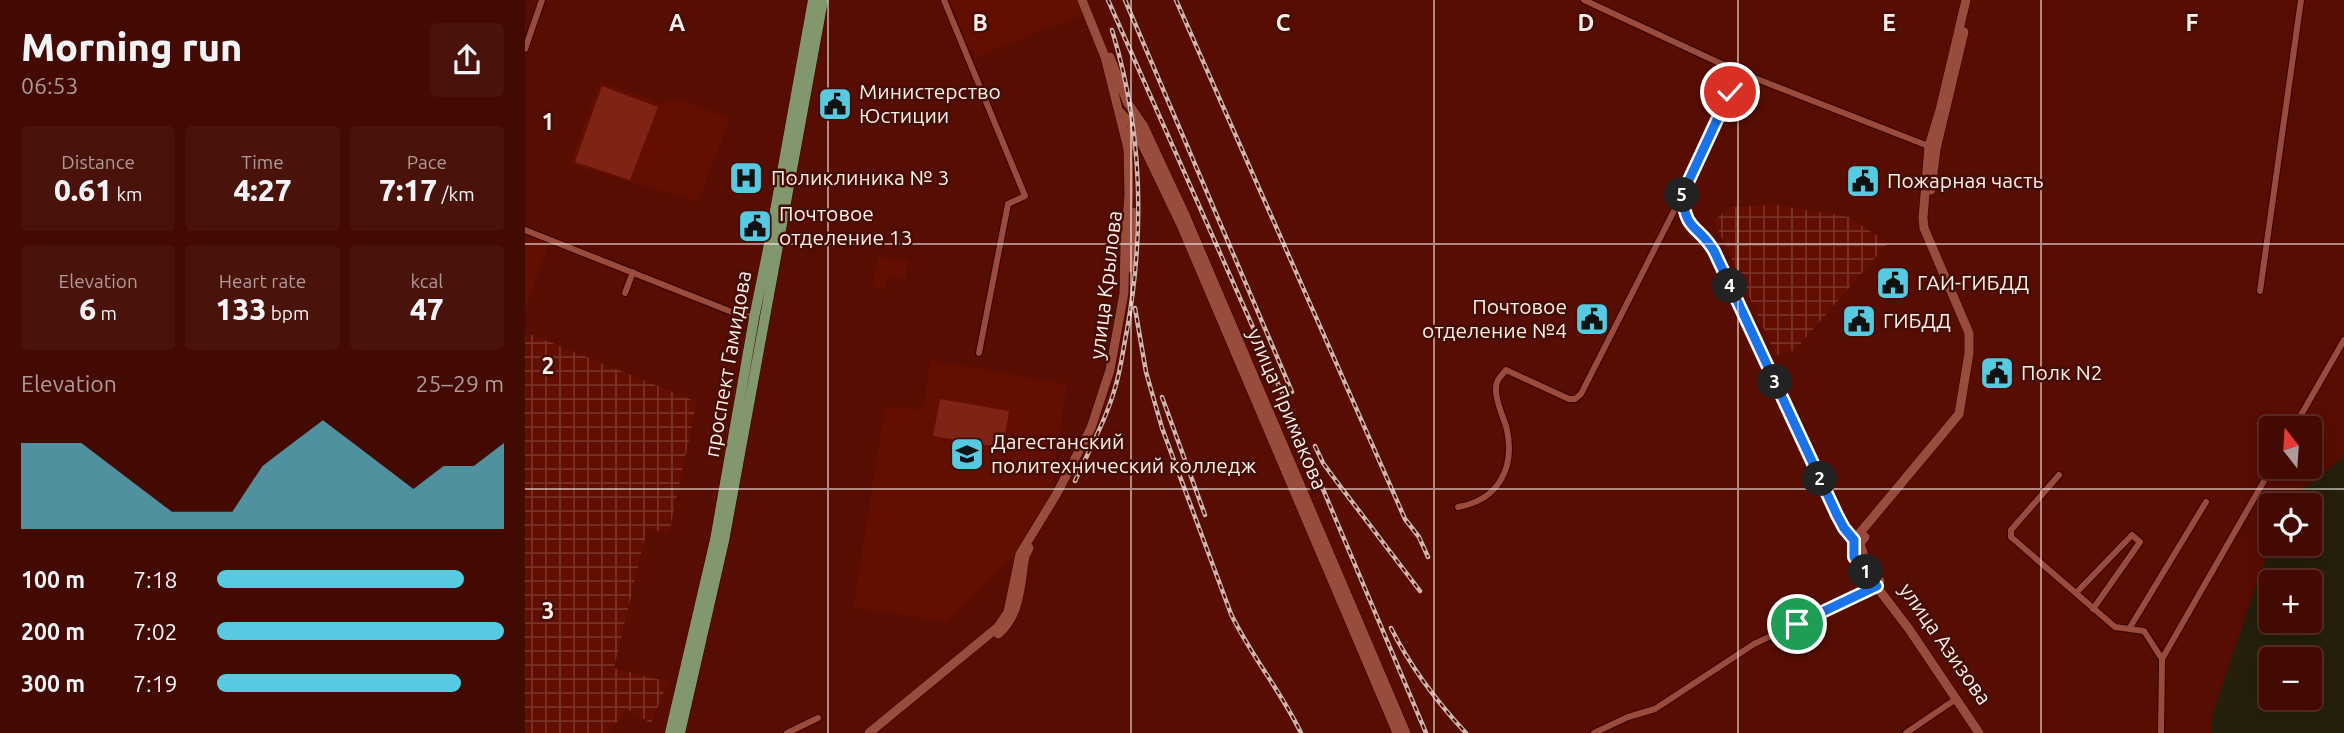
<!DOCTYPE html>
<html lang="en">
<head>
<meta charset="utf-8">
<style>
  :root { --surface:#420a02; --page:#49130c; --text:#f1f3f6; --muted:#ae9a99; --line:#5a2b24; --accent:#55cae0 }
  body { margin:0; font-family:Ubuntu,sans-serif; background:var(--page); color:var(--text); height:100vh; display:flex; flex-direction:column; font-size:26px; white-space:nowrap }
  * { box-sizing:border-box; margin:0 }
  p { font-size:23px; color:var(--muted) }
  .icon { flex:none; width:38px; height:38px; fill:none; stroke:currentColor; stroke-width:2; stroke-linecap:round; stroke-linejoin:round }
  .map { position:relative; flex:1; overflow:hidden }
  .details { display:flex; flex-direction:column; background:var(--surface); width:525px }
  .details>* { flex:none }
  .needle { width:46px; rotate:343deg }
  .controls { position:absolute; left:1734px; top:416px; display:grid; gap:14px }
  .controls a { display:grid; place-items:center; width:63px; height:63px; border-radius:7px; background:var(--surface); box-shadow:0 4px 18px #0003,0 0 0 2px var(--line); font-size:35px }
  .pin { position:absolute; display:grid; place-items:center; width:60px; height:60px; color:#fff; margin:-30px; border:4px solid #fff; border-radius:50%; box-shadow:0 2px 7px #0007 }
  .km { position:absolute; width:35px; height:35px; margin:-18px; border-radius:50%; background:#222; color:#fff; font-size:19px; line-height:35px; text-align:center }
  .round { display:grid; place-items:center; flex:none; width:74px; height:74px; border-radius:7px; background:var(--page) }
  .overview { display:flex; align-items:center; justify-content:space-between; height:119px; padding:0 21px }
  h1 { font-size:38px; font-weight:800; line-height:52px }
  .figures { display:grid; grid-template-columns:repeat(3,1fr); gap:10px; height:119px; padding:7px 21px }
  .figures div { display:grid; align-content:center; border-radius:7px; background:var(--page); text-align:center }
  .figures b { font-size:30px; font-weight:800 }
  .figures small { font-size:19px; font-weight:400 }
  .figures p { font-size:19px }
  .chart { height:196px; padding:14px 21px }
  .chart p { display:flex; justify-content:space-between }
  .chart svg { width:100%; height:126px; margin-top:7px; fill:var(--accent); opacity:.7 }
  ul { padding:0 21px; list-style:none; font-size:23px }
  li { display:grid; grid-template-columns:112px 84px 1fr; align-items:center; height:52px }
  li i { height:18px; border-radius:9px; background:var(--accent) }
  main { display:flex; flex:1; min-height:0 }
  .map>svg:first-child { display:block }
  .built { fill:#620e01 }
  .industrial { fill:url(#industrial-grid) }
  .garden { fill:#7f2414 }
  .water { fill:#251f0c; fill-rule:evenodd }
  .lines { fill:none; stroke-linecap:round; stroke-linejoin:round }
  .minor-casing { stroke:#340000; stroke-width:8 }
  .secondary-casing { stroke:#340000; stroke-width:10 }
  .primary-casing { stroke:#340000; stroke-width:11 }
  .minor { stroke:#994b3c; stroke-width:6 }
  .secondary { stroke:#994b3c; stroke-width:9 }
  .primary { stroke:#83976d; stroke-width:10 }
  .rail-casing { stroke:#cfb5b0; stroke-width:4.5 }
  .rail { stroke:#450d04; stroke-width:2; stroke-dasharray:5; stroke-linecap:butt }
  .route-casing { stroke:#fff; stroke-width:14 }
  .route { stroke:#1a73e8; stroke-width:9 }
  .grid { fill:none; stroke:#f9f0ee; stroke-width:2; stroke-opacity:0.55 }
  .labels { text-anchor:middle; stroke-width:5; stroke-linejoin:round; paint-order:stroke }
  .poi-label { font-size:21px; fill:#f9f0ee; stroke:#450d04; text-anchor:start }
  .street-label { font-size:21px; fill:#f9f0ee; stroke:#450d04 }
  .grid-label { font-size:23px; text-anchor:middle; font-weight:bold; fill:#f9f0ee; stroke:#450d04; stroke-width:5; stroke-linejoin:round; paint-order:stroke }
</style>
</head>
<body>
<main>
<section class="details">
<div class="overview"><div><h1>Morning run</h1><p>06:53</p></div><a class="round"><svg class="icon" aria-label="share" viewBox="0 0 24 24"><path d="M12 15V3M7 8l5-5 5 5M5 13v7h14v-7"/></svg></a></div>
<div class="figures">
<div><p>Distance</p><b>0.61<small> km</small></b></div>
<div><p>Time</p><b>4:27</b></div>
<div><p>Pace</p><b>7:17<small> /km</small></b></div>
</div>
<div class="figures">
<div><p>Elevation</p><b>6<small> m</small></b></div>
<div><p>Heart rate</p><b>133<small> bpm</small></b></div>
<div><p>kcal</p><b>47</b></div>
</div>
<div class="chart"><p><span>Elevation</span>25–29 m</p>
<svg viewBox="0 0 160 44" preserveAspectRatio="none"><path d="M0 44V14L10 14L20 14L30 22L40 30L50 38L60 38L70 38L80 22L90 14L100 6L110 14L120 22L130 30L140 22L150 22L160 14V44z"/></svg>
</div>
<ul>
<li><b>100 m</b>7:18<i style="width:86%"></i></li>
<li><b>200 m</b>7:02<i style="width:100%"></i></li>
<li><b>300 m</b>7:19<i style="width:85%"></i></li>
</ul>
</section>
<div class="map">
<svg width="1819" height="733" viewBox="0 0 1819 733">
  <defs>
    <pattern id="industrial-grid" width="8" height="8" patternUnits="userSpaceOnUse" patternTransform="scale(1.75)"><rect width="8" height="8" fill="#620e01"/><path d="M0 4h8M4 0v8" fill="none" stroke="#793126"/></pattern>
  </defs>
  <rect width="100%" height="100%" fill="#580d02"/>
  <path class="built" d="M 424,0 L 554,0 L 560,14 L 449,58 Z
    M 75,82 L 138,104 L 149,98 L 205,118 L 173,202 L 45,164 Z
    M 0,235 L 24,243 L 0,311 Z
    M 353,256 L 383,261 L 380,280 L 362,277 L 359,290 L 347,287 Z
    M 405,360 L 542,384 L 525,498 L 495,551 L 422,622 L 328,608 L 360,406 L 398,410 Z"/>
  <path class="industrial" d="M 1252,205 L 1324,217 L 1363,243 L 1270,350 L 1251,355 L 1189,221 L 1205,207 Z
    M 0,332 L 172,402 L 144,533 L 122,529 L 89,668 L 143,682 L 126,723 L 102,709 L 83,733 L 0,733 Z"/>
  <path class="garden" d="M 77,86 L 133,107 L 105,180 L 50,162 Z
    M 415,399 L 484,411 L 478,448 L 408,436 Z"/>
  <path class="water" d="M 1819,450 L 1819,733 L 1686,733 L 1688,712 L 1736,570 L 1749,544 L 1785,544 L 1785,506 L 1768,506 L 1775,492 L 1817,458 ZM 1746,583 L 1785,583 L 1785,621 L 1746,621 ZM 1746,660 L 1785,660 L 1785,698 L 1746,698 Z"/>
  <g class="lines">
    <g class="minor-casing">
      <path id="minor" d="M 419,0 L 500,196 L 483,204 L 454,353
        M 1059,0 L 1214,72 L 1406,147
        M 0,49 L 17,0
        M 1157,197 C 1161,233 1174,225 1189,251 L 1312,515 L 1319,528 L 1329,540
        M 0,230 L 217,316 L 231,317
        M 1735,291 L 1776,0
        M 100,293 L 108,272
        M 1768,429 L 1819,340
        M 1534,475 L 1486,530 L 1486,537 L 1590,627 L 1619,631 L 1637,659 L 1636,733
        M 933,507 C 973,500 990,469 982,430 C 979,417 970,402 971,388 C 971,380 976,376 981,370 L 1044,399 L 1050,399 L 1056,394 L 1157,195 L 1214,72
        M 1551,593 L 1607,535 L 1615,542 L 1568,609
        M 1604,629 L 1681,502
        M 1637,659 L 1747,467
        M 262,733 L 293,718
        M 1069,733 L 1103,717 L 1130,709 L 1229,644 L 1352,586
        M 1381,733 L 1431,699"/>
    </g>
    <g class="secondary-casing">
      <path id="secondary" d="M 1441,0 L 1415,110 L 1404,146 L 1398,218 L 1399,228 L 1444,333 L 1444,353 L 1434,414 L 1329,540 L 1329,557 L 1384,629 L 1454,733
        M 585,57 L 602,102 L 618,125 L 661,217 L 881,733
        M 595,112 L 609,127 L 656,225 L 872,733
        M 607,146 L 606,130 L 609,127
        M 1406,190 L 1411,149 L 1439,32
        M 605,268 L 608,212
        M 1340,537 L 1335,543 L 1340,560 L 1355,581
        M 473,634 C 496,615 495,584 500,556 L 504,548
        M 344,733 L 473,627 L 483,612 L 495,554 L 531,495 L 566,428 L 585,370 L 599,293 L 600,244 L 604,195 L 603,149 L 580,57 L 557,0"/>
    </g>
    <g class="primary-casing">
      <path id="primary" d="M 145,733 L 190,540 L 229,318 L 244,244 L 288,0
        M 155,733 L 199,541 L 298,0"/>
    </g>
    <use href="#minor" class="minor"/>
    <use href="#secondary" class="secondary"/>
    <use href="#primary" class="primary"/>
    <g class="rail-casing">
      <path id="rail" d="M 583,0 L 765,411 L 901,733
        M 600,0 L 767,392
        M 651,0 L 880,519 L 894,537 L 903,557
        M 610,308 L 621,372 L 637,428 L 706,614 C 726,656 756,691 776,733
        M 637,397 L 680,515
        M 790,446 L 798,463 L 812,482 L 895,591
        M 550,481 C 564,450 581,420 590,388 C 596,369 598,349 602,330 C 620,230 617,128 587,30
        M 866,628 C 885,666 912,702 941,733"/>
    </g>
    <use href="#rail" class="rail"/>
  </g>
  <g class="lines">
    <g class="route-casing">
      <path id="route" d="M 1205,92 L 1157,195 C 1161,233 1173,224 1189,251 L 1312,515 L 1319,528 L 1329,540 L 1329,557 L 1352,586 L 1272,624"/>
    </g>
    <use href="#route" class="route"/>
  </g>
  <path class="grid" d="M 303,0 L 303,733M 606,0 L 606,733M 909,0 L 909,733M 1213,0 L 1213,733M 1516,0 L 1516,733M 0,244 L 1819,244M 0,489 L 1819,489"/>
  <defs>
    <g id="civic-square" transform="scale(1.75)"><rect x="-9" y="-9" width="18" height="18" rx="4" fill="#55cae0" stroke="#450d04"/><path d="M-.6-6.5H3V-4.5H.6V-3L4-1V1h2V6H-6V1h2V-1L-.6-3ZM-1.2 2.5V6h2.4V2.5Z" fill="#111"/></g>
    <g id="hospital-square" transform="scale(1.75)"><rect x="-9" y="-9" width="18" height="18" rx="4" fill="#55cae0" stroke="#450d04"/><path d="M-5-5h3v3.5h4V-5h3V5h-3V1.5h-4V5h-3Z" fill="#111"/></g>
    <g id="university-square" transform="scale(1.75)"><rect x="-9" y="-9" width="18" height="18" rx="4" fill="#55cae0" stroke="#450d04"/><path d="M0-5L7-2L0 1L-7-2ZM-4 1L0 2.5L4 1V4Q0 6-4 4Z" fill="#111"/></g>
  </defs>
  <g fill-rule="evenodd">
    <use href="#civic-square" x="310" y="104"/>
    <use href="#hospital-square" x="221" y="178"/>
    <use href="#civic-square" x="1338" y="181"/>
    <use href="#civic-square" x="230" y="226"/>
    <use href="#civic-square" x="1368" y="283"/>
    <use href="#civic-square" x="1067" y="319"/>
    <use href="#civic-square" x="1334" y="321"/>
    <use href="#civic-square" x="1472" y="373"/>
    <use href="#university-square" x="442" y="454"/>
  </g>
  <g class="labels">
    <g class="poi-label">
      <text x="334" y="99">Министерство<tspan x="334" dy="24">Юстиции</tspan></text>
      <text x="246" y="185">Поликлиника № 3</text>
      <text x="1362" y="188">Пожарная часть</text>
      <text x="254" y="221">Почтовое<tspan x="254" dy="24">отделение 13</tspan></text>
      <text x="1392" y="290">ГАИ-ГИБДД</text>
      <text x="1042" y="314" text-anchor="end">Почтовое<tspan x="1042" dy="24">отделение №4</tspan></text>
      <text x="1358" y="328">ГИБДД</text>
      <text x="1496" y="380">Полк N2</text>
      <text x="466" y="449">Дагестанский<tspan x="466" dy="24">политехнический колледж</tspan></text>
    </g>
    <g class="street-label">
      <text transform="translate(581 285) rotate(-83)" y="7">улица Крылова</text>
      <text transform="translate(203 364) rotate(-80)" y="7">проспект Гамидова</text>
      <text transform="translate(762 409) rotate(67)" y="7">улица Примакова</text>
      <text transform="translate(1420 644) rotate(55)" y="7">улица Азизова</text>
    </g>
  </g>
  <g class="grid-label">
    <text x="152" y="31">A</text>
    <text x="455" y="31">B</text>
    <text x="758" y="31">C</text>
    <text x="1061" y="31">D</text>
    <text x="1364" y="31">E</text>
    <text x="1667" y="31">F</text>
    <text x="23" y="130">1</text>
    <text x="23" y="374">2</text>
    <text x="23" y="619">3</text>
  </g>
</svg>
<div class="controls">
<a><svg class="needle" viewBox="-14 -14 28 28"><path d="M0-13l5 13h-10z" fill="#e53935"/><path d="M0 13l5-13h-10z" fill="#ae9a99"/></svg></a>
<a><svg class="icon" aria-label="locate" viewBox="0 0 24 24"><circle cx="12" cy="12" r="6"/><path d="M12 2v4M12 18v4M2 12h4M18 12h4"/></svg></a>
<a>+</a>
<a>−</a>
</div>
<div class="pin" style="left:1272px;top:624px;background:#1e9e55"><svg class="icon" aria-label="arrive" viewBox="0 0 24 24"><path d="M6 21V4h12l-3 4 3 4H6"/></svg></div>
<div class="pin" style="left:1205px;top:92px;background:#d93025"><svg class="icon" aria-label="check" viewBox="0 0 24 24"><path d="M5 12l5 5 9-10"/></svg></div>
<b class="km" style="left:1341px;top:572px">1</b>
<b class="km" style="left:1295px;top:479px">2</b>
<b class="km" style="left:1250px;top:382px">3</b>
<b class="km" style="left:1205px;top:286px">4</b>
<b class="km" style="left:1157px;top:195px">5</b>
</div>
</main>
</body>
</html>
